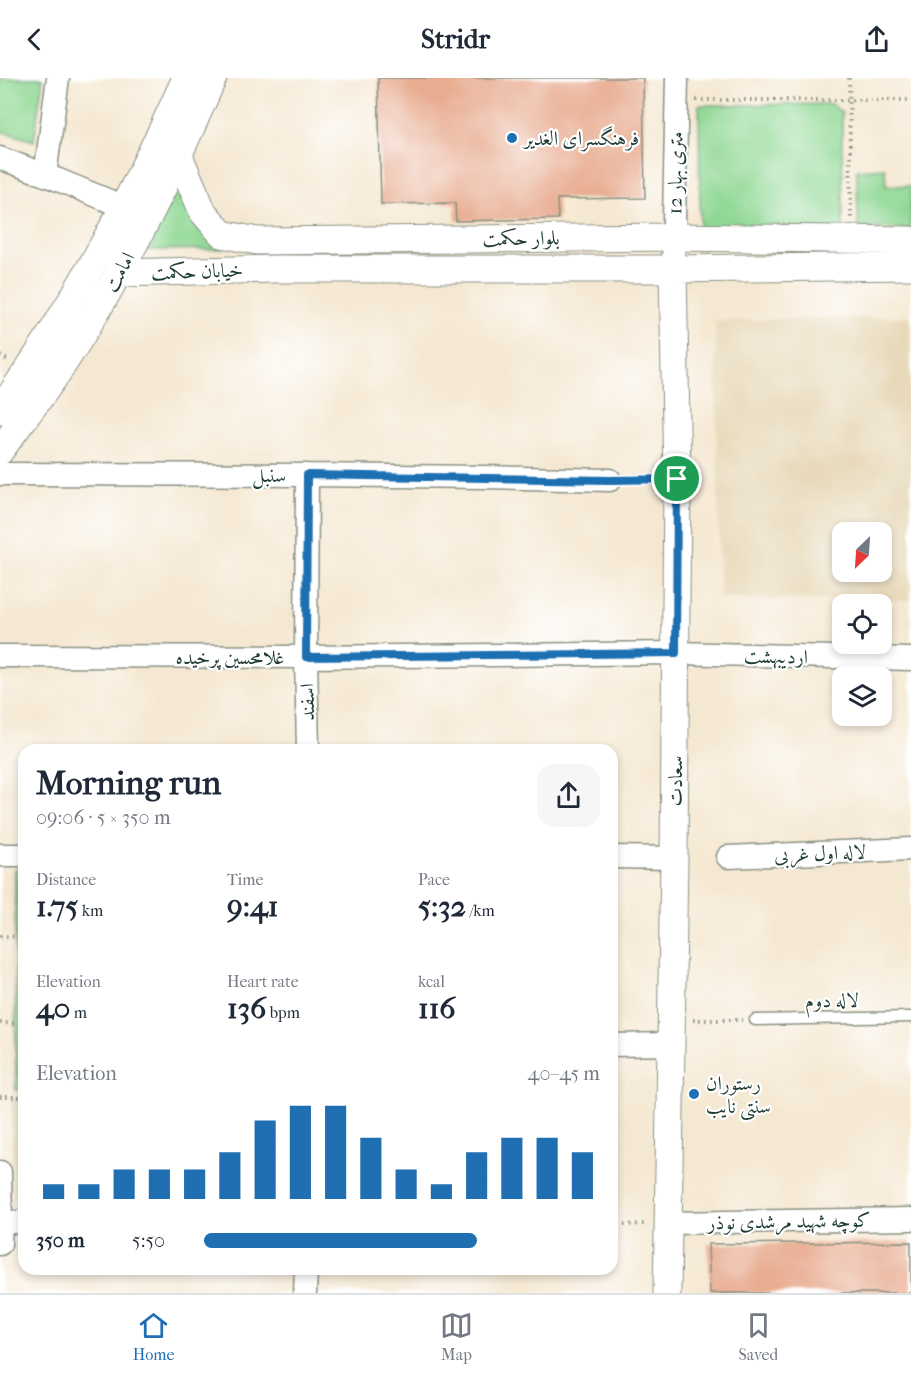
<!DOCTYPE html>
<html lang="en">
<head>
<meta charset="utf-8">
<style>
  :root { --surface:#fff; --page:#f6f6f7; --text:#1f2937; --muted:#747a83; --line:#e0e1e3; --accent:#1f6fb2 }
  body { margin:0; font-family:"IM FELL French Canon",Amiri,serif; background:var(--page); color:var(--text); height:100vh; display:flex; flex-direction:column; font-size:22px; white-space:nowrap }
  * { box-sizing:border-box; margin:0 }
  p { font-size:20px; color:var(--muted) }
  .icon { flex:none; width:33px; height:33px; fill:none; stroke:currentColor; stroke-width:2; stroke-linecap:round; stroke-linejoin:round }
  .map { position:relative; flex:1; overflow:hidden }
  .sheet { position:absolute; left:18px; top:666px; width:600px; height:531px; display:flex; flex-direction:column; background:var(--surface); border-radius:18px; box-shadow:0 3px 9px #0003 }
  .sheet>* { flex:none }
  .needle { width:39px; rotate:205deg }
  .tools { position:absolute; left:832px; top:444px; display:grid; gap:12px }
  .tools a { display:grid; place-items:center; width:60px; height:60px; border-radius:12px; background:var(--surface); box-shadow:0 3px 9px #0003; font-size:30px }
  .pin { position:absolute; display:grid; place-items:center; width:51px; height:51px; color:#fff; margin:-26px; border:3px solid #fff; border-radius:50%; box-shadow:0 2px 6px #0007 }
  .round { display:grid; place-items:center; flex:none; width:63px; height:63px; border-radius:18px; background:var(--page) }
  .overview { display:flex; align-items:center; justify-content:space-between; height:102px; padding:0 18px }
  h1 { font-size:33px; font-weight:800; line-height:45px }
  .figures { display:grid; grid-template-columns:repeat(3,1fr); gap:9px; height:102px; padding:6px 18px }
  .figures div { display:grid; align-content:center }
  .figures b { font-size:30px; font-weight:800 }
  .figures small { font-size:16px; font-weight:400 }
  .figures p { font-size:16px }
  .chart { height:168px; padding:12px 18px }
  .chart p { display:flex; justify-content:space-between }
  .chart svg { width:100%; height:108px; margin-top:6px; stroke:var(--accent); stroke-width:6 }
  ul { padding:0 18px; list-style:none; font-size:20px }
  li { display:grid; grid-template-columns:96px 72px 1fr; align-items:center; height:45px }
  li i { height:15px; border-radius:8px; background:var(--accent) }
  header { display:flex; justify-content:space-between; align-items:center; height:78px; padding:0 18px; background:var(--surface); font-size:27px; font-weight:800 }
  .menu { display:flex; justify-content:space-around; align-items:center; height:84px; border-top:2px solid var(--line); background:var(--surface); font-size:16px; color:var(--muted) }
  .menu a { display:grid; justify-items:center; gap:3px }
  .menu .on { color:var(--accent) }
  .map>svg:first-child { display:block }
  .built { fill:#e8d9ba; fill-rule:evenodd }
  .green { fill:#8ed793; stroke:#568a64; stroke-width:1.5 }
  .building { fill:#e8ac90 }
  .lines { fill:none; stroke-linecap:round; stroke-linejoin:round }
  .service-casing { stroke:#8a9283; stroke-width:13 }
  .minor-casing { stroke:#8a9283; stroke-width:25 }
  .tertiary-casing { stroke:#8a9283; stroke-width:29 }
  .path { stroke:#8a9283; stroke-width:4; stroke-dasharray:1.5 4.5; stroke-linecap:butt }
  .service { stroke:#fff; stroke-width:10 }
  .minor { stroke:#fff; stroke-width:22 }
  .tertiary { stroke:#fff; stroke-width:27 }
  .route-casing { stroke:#fff; stroke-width:12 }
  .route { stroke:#1f6fb2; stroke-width:8 }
  .poi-dot { fill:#1f6fb2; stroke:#fff; stroke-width:2 }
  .labels { text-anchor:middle; stroke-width:4.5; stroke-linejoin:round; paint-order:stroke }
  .poi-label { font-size:20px; fill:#1f3d34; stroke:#fff; text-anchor:start }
  .street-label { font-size:20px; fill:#1f3d34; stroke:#fff }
</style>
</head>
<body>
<header><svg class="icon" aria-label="back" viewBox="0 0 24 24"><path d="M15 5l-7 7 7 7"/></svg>Stridr<svg class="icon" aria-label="share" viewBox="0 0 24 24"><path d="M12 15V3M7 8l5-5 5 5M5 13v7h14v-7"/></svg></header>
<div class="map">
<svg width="911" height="1215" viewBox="0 0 911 1215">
  <rect width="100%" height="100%" fill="#fff"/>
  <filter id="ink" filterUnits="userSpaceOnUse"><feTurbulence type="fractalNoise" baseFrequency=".0167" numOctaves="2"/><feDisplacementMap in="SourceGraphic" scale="12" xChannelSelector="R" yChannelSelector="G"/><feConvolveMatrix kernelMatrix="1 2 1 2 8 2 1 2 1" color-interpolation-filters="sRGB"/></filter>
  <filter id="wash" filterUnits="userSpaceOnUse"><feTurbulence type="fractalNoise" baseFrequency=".008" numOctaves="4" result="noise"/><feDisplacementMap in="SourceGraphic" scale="24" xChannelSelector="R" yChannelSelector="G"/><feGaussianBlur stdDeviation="1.35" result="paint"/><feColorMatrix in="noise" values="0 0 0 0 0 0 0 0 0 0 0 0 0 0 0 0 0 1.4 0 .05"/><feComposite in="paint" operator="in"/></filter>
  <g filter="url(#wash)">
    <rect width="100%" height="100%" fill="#f5e8d2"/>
    <path class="built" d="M 911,238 L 911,522 L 720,521 L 715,243 ZM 843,454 L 882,454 L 882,494 L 843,494 Z
      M 11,1020 L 24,1020 L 24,1121 L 15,1121 Z"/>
    <path class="green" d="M 0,0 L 43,0 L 34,63 L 0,53 Z
      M 832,26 L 842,35 L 843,152 L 700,153 L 699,27 Z
      M 885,90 L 886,108 L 911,108 L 911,151 L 858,150 L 857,92 Z
      M 175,111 L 195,141 L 222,171 L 144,172 Z
      M 15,790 L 24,790 L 24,1012 L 16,1012 Z"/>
    <g id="blocks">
      <path class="building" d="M 378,0 L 643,0 L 645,120 L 557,121 L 558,141 L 456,143 L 455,125 L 381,126 Z
        M 911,1164 L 911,1215 L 710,1215 L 708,1166 Z"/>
    </g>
  </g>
  <g filter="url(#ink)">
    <use href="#blocks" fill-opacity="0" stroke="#8a9283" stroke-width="1.5"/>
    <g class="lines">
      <g class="service-casing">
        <path id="service" d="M 755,942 L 911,939"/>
      </g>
      <g class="minor-casing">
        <path id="minor" d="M 0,80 L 56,101 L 124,129
          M 45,97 L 58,0
          M 673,191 L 677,0
          M 0,396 L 307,397 L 483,399 L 610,402
          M 307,397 L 306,579 L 308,672
          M 0,578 L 306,579 L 676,575 L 911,581
          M 0,777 L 24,777
          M 612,779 L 674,780
          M 728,779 L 911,771
          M 612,967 L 671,966
          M 0,1094 L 1,1144 L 0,1166
          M 1,1144 L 24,1144
          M 668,1145 L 911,1141
          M 305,1215 L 306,1191"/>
      </g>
      <g class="tertiary-casing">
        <path id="tertiary" d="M 179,78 L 203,134 L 222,156 L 257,163 L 674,159 L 911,162
          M 119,195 L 275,191 L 673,191 L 911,188
          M 0,333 C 17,307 35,282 51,256 C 102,174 147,88 186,0
          M 0,373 C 22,342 47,312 67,280 C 125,192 171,97 213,0
          M 667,1215 L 674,780 L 677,401 L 673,191"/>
      </g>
      <path class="path" d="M 849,0 L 851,140
        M 696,22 L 911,22
        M 0,278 L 8,282
        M 630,402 L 656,402
        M 0,858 L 24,859
        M 693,942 L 742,942
        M 0,945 L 24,946
        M 0,1019 L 24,1019
        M 612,1147 L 647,1146"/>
      <use href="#service" class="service"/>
      <use href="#minor" class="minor"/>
      <use href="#tertiary" class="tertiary"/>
    </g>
  </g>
  <g class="lines" filter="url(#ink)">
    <g class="route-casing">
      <path id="route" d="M 307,397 L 610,402 L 677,401 L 676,575 L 306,579 Z"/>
    </g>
    <use href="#route" class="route"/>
  </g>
  <g class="poi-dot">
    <circle cx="512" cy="60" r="6"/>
    <circle cx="694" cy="1016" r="6"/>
  </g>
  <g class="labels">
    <g class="poi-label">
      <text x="524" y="67">فرهنگسرای الغدیر</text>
      <text x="706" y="1012">رستوران<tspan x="706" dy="23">سنتی نایب</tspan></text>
    </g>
    <g class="street-label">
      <text transform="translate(675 95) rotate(-89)" y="7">12 متری بهار</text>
      <text transform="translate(521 160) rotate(-1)" y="7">بلوار حکمت</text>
      <text transform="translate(197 193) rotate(-2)" y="7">خیابان حکمت</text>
      <text transform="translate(119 194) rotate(-61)" y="7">امامت</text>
      <text x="269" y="404">سنبل</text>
      <text transform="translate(776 578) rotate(1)" y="7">اردیبهشت</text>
      <text x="230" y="586">غلامحسین پرخیده</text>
      <text transform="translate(307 624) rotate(-91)" y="7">اسفند</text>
      <text transform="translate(675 703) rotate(-89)" y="7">سعادت</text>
      <text transform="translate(820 775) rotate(-2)" y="7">لاله اول غربی</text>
      <text transform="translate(832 922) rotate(-1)" y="7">لاله دوم</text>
      <text transform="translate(789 1143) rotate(-1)" y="7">کوچه شهید مرشدی نوذر</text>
    </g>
  </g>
</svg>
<div class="tools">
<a><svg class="needle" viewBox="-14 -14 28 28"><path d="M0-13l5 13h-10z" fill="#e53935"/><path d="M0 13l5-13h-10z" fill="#747a83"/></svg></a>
<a><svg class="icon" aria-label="locate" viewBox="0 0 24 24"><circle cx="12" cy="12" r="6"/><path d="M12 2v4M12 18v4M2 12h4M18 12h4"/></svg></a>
<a><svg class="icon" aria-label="layers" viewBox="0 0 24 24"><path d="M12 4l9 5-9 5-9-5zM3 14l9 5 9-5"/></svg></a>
</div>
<div class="pin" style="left:677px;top:401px;background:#1e9e55"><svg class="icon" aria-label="arrive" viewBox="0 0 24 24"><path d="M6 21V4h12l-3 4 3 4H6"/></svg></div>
<section class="sheet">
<div class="overview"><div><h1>Morning run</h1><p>09:06 · 5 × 350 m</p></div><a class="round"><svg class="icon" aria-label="share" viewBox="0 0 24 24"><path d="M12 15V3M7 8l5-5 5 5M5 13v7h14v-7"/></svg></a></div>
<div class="figures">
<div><p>Distance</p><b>1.75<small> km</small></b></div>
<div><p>Time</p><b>9:41</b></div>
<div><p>Pace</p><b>5:32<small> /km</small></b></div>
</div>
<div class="figures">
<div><p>Elevation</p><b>40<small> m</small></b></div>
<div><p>Heart rate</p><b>136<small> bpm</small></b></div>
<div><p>kcal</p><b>116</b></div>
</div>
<div class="chart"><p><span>Elevation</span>40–45 m</p>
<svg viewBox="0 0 160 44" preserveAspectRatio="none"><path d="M5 44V38M15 44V38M25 44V32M35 44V32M45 44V32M55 44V25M65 44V12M75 44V6M85 44V6M95 44V19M105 44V32M115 44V38M125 44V25M135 44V19M145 44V19M155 44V25"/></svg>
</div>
<ul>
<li><b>350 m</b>5:50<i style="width:69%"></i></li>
</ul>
</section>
</div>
<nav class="menu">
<a class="on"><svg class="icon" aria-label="home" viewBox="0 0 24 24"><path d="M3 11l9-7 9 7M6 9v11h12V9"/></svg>Home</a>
<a><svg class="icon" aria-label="map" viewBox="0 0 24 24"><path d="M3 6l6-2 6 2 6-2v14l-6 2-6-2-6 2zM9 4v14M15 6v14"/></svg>Map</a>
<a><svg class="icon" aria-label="saved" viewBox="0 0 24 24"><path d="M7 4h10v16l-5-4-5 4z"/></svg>Saved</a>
</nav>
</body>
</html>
